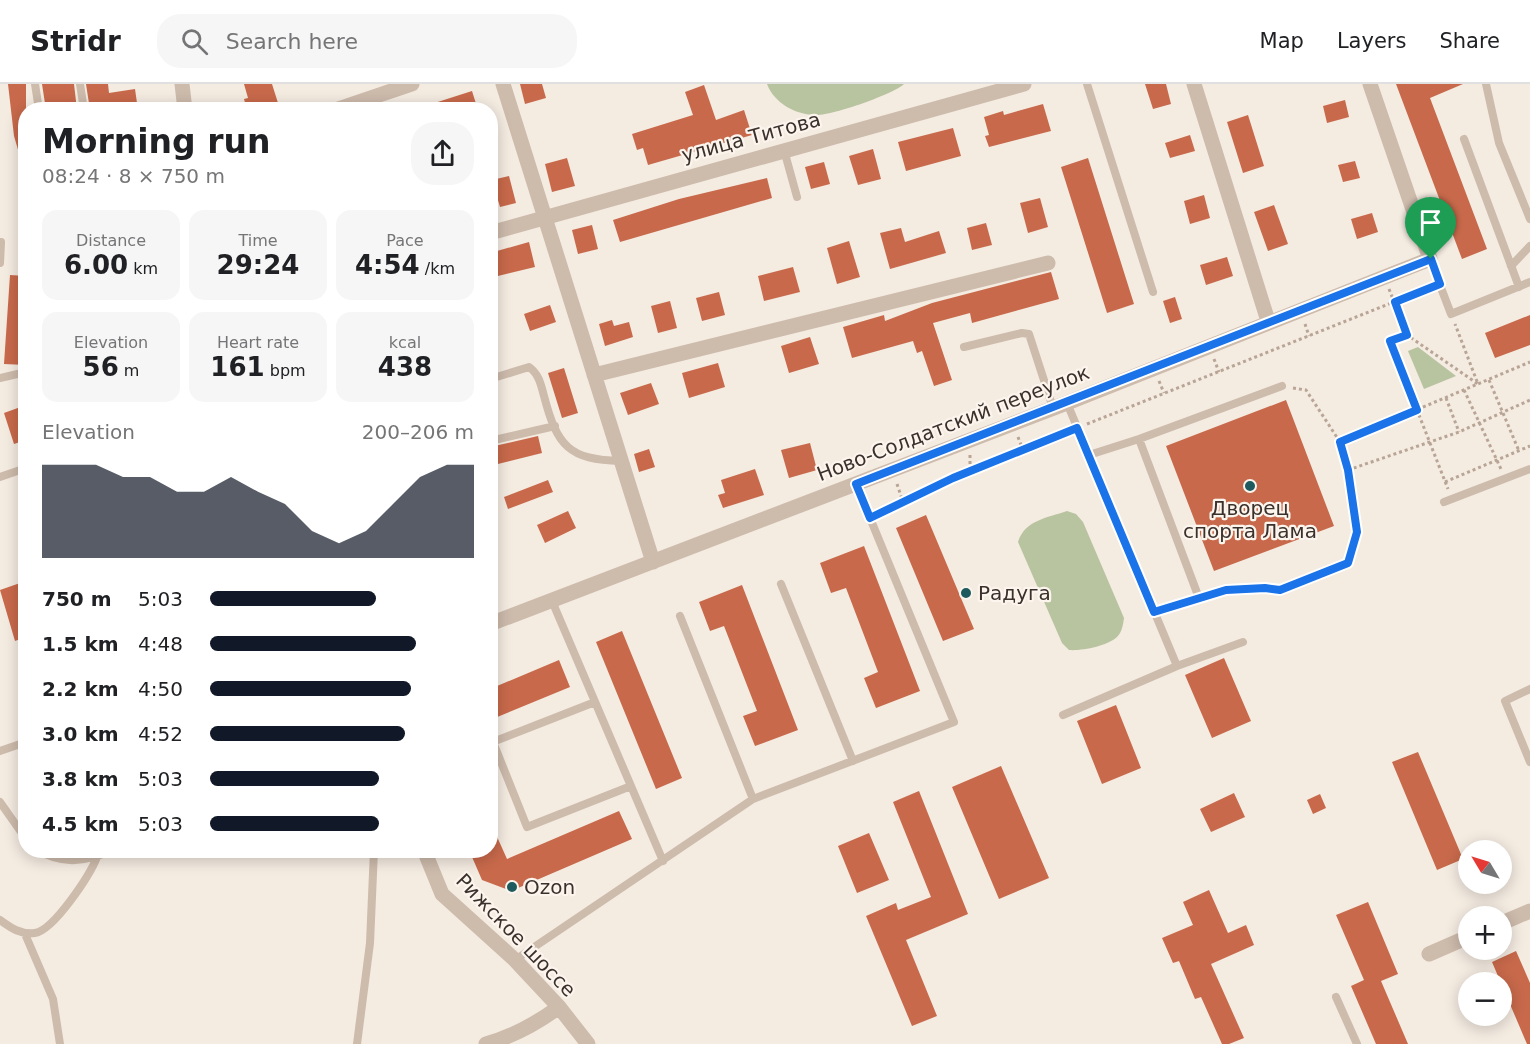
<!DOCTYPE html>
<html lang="en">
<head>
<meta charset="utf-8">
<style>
  :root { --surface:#fff; --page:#f6f6f6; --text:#202124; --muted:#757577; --line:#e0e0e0; --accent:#111827 }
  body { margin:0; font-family:"DejaVu Sans",sans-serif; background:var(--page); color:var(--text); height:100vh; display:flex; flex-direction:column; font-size:22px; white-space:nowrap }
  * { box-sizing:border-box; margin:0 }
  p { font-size:20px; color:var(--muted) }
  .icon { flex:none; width:33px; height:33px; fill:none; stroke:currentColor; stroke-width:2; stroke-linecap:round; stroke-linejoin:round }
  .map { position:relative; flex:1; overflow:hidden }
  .drawer { position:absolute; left:18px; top:18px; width:480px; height:756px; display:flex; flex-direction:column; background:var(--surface); border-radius:24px; box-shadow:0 3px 15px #0003 }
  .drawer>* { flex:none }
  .needle { width:39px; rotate:308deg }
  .controls { position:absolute; left:1458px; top:756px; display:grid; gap:12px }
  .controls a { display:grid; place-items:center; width:54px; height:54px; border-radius:50%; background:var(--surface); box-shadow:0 3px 15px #0003; font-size:30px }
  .pin { position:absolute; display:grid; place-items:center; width:51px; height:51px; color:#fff; margin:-62px -26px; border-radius:50% 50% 50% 0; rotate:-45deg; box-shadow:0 0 6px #0007 }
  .pin .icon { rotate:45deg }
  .round { display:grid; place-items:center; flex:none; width:63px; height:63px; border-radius:24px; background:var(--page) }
  .headline { display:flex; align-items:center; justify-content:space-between; height:102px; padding:0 24px }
  h1 { font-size:33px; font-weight:700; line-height:45px }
  .metrics { display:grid; grid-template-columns:repeat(3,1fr); gap:9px; height:102px; padding:6px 24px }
  .metrics div { display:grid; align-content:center; border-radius:15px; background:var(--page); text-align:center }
  .metrics b { font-size:26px; font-weight:700 }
  .metrics small { font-size:16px; font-weight:400 }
  .metrics p { font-size:16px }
  .chart { height:168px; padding:12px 24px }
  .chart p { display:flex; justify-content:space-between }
  .chart svg { width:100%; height:108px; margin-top:6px; fill:var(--accent); opacity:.7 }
  ul { padding:0 24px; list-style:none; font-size:20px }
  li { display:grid; grid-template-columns:96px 72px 1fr; align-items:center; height:45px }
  li i { height:15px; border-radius:8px; background:var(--accent) }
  header { display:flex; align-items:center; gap:36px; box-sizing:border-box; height:84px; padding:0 30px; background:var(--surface); border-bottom:2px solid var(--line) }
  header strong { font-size:28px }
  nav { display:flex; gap:33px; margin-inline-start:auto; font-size:21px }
  .search { width:420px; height:54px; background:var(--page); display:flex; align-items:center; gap:15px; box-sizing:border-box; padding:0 21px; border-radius:24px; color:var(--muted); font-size:22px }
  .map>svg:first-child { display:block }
  .green { fill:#b8c4a0 }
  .building { fill:#c8694b }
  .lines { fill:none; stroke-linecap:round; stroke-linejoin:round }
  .path { stroke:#b9a596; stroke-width:3; stroke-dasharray:3 3; stroke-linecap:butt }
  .service { stroke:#cdbbac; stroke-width:8 }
  .minor { stroke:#cdbbac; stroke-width:15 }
  .route-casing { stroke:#fff; stroke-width:12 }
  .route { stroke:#1a73e8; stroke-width:8 }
  .poi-dot { fill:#1f5a5e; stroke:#fbf5ee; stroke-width:2 }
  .labels { text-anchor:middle; stroke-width:4.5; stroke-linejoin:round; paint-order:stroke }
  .street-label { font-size:20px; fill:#3b302b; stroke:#fbf5ee }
  .poi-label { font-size:20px; fill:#3b302b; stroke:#fbf5ee; text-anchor:start }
</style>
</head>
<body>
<header>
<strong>Stridr</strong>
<div class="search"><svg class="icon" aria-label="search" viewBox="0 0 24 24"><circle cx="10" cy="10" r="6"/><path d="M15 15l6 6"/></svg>Search here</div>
<nav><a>Map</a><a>Layers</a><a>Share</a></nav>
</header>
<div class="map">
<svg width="1530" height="960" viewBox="0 0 1530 960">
  <rect width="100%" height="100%" fill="#f4ebe1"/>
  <path class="green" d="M 767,0 L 904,0 C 894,10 831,32 816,31 C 796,31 774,19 767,0 Z
    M 1418,263 L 1456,292 L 1424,305 L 1408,267 Z
    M 1067,427 L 1076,430 L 1083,438 L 1124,534 C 1123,541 1122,548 1117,553 C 1107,562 1082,567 1069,566 L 1062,559 L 1018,458 C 1025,436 1047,434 1067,427 Z"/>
  <path class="building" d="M 8,0 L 26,0 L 26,68 L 19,69 L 14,52 Z
    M 42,0 L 74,0 L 77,26 L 46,26 Z
    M 86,0 L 108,0 L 109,9 L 135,5 L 138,26 L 90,26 Z
    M 244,0 L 272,0 L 278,19 L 247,26 L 244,15 L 248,14 Z
    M 520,0 L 542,0 L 546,14 L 525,20 Z
    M 1145,0 L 1166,0 L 1171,20 L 1153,25 Z
    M 1396,0 L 1463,0 L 1430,14 L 1487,165 L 1462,175 Z
    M 704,1 L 716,36 L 744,26 L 752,51 L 648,81 L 643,64 L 637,66 L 632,50 L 693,31 L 685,8 Z
    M 472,7 L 478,26 L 422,26 L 422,23 Z
    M 1345,16 L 1349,33 L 1327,39 L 1323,22 Z
    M 1043,20 L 1051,47 L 989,63 L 985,52 L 989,51 L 984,33 L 1003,27 L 1004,31 Z
    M 1248,31 L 1264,82 L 1243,89 L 1227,38 Z
    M 953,44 L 961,72 L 906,87 L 898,58 Z
    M 1190,51 L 1195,67 L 1170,74 L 1165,59 Z
    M 873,65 L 881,95 L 858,101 L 849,72 Z
    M 567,74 L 575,102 L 552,108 L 545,80 Z
    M 1088,74 L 1134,220 L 1107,229 L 1061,83 Z
    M 1355,77 L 1360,94 L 1343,98 L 1338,81 Z
    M 824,78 L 830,100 L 811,105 L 805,83 Z
    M 509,92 L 516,119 L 500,123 L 492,96 Z
    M 767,94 L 772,114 L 620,158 L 613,136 L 679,115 Z
    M 1204,111 L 1210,134 L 1190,140 L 1184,117 Z
    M 1040,114 L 1048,143 L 1028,149 L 1020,119 Z
    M 1274,121 L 1288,160 L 1268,167 L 1254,128 Z
    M 1372,129 L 1378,148 L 1357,155 L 1351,135 Z
    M 986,139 L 992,161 L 972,166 L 967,144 Z
    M 592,141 L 598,165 L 578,170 L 572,146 Z
    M 901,144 L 905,158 L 939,147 L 946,169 L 890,185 L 880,149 Z
    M 849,157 L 860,193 L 837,200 L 827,164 Z
    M 529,158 L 535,183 L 490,194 L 490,169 Z
    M 1227,173 L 1233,192 L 1206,201 L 1200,181 Z
    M 793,183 L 800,208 L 764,217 L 758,192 Z
    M 1051,188 L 1059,215 L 972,239 L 970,229 L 933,239 L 952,296 L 934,302 L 922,267 L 917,269 L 913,257 L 852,274 L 843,243 L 884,231 L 885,237 L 932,219 Z
    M 10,191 L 26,192 L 26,281 L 4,280 Z
    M 719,208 L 725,231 L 702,237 L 696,214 Z
    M 1175,213 L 1182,235 L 1170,239 L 1163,217 Z
    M 670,217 L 677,244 L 658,249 L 651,222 Z
    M 550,221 L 556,238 L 530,247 L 524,230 Z
    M 1530,231 L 1530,261 L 1495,274 L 1485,249 Z
    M 612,236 L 614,242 L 629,238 L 633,253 L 605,262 L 599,240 Z
    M 810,253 L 819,280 L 789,289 L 781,262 Z
    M 718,279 L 725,303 L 689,314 L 682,289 Z
    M 564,284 L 578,329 L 562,334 L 548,289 Z
    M 651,299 L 659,320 L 628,331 L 620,309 Z
    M 1286,316 L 1334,442 L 1214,487 L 1166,362 Z
    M 26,321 L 26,356 L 14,360 L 4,329 Z
    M 538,352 L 542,369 L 490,382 L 490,363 Z
    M 810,359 L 817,386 L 789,394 L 781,366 Z
    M 649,365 L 655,383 L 639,388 L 634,370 Z
    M 755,385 L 764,411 L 723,424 L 718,411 L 725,409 L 721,396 Z
    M 548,396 L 553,408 L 508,425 L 504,413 Z
    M 568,427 L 576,444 L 545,459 L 537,441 Z
    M 926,431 L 974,545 L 943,557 L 896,444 Z
    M 864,462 L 920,607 L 876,624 L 864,594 L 878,588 L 846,504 L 831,509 L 820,479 Z
    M 23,498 L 26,553 L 15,557 L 0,506 Z
    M 742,501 L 798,646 L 755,662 L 743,632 L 757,627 L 724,542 L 710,547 L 699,518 Z
    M 622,547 L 682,694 L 656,705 L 596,558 Z
    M 1224,574 L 1251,637 L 1212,654 L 1185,591 Z
    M 559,576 L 570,603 L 490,636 L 490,605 Z
    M 1116,621 L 1141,684 L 1102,700 L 1077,637 Z
    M 1418,668 L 1463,775 L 1437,786 L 1392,678 Z
    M 1001,682 L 1049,794 L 999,815 L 952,703 Z
    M 919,707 L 968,830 L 906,856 L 937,932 L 912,942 L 866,832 L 896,819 L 898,826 L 931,813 L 893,718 Z
    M 1234,709 L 1245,733 L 1211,748 L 1200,725 Z
    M 1320,710 L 1326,724 L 1313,730 L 1307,716 Z
    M 619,727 L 632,755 L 511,807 L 482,796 L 469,766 L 490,766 L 490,737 L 507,775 Z
    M 869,749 L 889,796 L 857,809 L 838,762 Z
    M 1209,806 L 1228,849 L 1246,841 L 1254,861 L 1211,880 L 1244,954 L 1229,960 L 1222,960 L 1201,913 L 1195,915 L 1179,877 L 1173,879 L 1162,854 L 1193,841 L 1183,818 Z
    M 1368,818 L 1398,890 L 1381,897 L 1408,960 L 1376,960 L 1351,902 L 1364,896 L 1336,831 Z
    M 1516,867 L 1530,899 L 1530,960 L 1527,960 L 1492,878 Z"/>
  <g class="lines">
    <path class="path" d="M 1389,205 L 1407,251 L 1478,300 L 1455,240
      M 1305,240 L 1309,252
      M 1406,252 L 1390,257 L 1448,405
      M 1214,275 L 1219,288
      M 1489,296 L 1519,367
      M 1159,297 L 1164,309
      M 1293,304 L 1306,306 L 1340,358 L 1348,386 L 1357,448 L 1351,469
      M 1464,306 L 1501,385
      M 1446,314 L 1459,348
      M 1087,340 L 1429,204
      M 1018,353 L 1023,366
      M 1340,358 L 1530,278
      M 970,371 L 970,387
      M 1348,386 L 1459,348 L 1530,316
      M 1445,398 L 1530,362
      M 897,400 L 903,418
      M 880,429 L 953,394 L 1067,348"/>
    <path class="service" d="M 35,0 L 39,26
      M 80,0 L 84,26
      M 1087,0 L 1153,208
      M 1486,0 L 1499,59 L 1530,135
      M 1464,55 L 1519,203
      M 784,66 L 797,113
      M 1430,175 L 1451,230 L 1530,198
      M 0,179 L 1,158
      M 1511,182 L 1530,162
      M 964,263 L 1022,249 L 1029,250 L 1053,324
      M 0,294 L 26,288
      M 490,295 L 529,283 C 539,290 541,301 544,312 C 557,362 569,376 621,377
      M 1067,319 L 1177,582
      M 1139,355 L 1282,302
      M 490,357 L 555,342
      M 1089,371 L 1139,355 L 1199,514
      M 0,393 L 26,384
      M 1444,418 L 1530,385
      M 781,500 L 853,677
      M 552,517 L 663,777
      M 1154,528 L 1226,505 L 1265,504 L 1280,506 L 1349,479
      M 680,532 L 753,715
      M 1530,605 L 1505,617 L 1530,678
      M 1063,631 L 1177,582 L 1243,558
      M 493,658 L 527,743 L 631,702
      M 490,659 L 595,618
      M 0,667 L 26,658
      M 0,718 L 26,755
      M 38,766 C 63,782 87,777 113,766
      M 0,836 C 11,844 21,851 35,849 C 54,846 90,791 97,773
      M 25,850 L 53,915 L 60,960
      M 515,876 L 753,715 L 954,638 L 856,400
      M 1336,913 L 1357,960
      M 357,960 L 370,859 L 374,766"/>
    <path class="minor" d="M 182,0 L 185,26
      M 503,0 L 653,478
      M 1194,0 L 1268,237
      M 335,26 L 412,0
      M 490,149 L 1024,0
      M 594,291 L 1048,179
      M 490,540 L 1067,319 L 1430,175 L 1370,0
      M 424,766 L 442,810 L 515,876 L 559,923 L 588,960
      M 1502,839 L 1530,827
      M 1429,870 L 1468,853
      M 486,960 C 514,952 536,940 559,923"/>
  </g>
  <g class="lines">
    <g class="route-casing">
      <path id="route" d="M 1431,175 L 1440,200 L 1395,218 L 1407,251 L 1390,257 L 1417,326 L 1340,358 L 1348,386 L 1357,448 L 1348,479 L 1280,506 L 1265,504 L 1226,506 L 1154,528 L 1077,344 L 953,394 L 870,434 L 856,400 Z"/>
    </g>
    <use href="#route" class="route"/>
  </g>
  <g class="poi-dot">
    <circle cx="1250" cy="402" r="6"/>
    <circle cx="966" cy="509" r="6"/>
    <circle cx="512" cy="803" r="6"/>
  </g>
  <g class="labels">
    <g class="street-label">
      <text transform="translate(751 53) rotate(-15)" y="7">улица Титова</text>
      <text transform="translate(953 339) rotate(-21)" y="7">Ново-Солдатский переулок</text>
      <text transform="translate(516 851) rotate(46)" y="7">Рижское шоссе</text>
    </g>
    <g class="poi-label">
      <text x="1250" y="431" text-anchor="middle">Дворец<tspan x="1250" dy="23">спорта Лама</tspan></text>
      <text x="978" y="516">Радуга</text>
      <text x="524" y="810">Ozon</text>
    </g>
  </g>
</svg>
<div class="controls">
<a><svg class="needle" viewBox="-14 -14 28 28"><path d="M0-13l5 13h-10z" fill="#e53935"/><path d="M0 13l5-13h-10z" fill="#757577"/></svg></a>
<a>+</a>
<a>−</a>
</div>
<div class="pin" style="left:1431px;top:175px;background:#1e9e55"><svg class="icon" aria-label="arrive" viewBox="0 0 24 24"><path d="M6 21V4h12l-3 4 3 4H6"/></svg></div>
<section class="drawer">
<div class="headline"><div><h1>Morning run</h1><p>08:24 · 8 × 750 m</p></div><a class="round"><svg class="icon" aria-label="share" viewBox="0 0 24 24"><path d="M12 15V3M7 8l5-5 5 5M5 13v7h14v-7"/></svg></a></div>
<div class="metrics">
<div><p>Distance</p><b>6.00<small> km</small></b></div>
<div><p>Time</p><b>29:24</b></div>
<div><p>Pace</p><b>4:54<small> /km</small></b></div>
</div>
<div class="metrics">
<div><p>Elevation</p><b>56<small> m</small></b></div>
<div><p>Heart rate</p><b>161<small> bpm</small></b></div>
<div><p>kcal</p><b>438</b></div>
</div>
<div class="chart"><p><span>Elevation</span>200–206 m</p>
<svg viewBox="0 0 160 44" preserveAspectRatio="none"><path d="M0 44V6L10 6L20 6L30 11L40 11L50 17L60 17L70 11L80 17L90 22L100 33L110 38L120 33L130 22L140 11L150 6L160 6V44z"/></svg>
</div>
<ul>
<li><b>750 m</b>5:03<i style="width:63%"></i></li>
<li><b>1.5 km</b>4:48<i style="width:78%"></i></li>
<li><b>2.2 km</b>4:50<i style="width:76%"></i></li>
<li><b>3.0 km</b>4:52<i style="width:74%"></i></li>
<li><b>3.8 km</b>5:03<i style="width:64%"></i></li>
<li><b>4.5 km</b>5:03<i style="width:64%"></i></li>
</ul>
</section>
</div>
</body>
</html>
